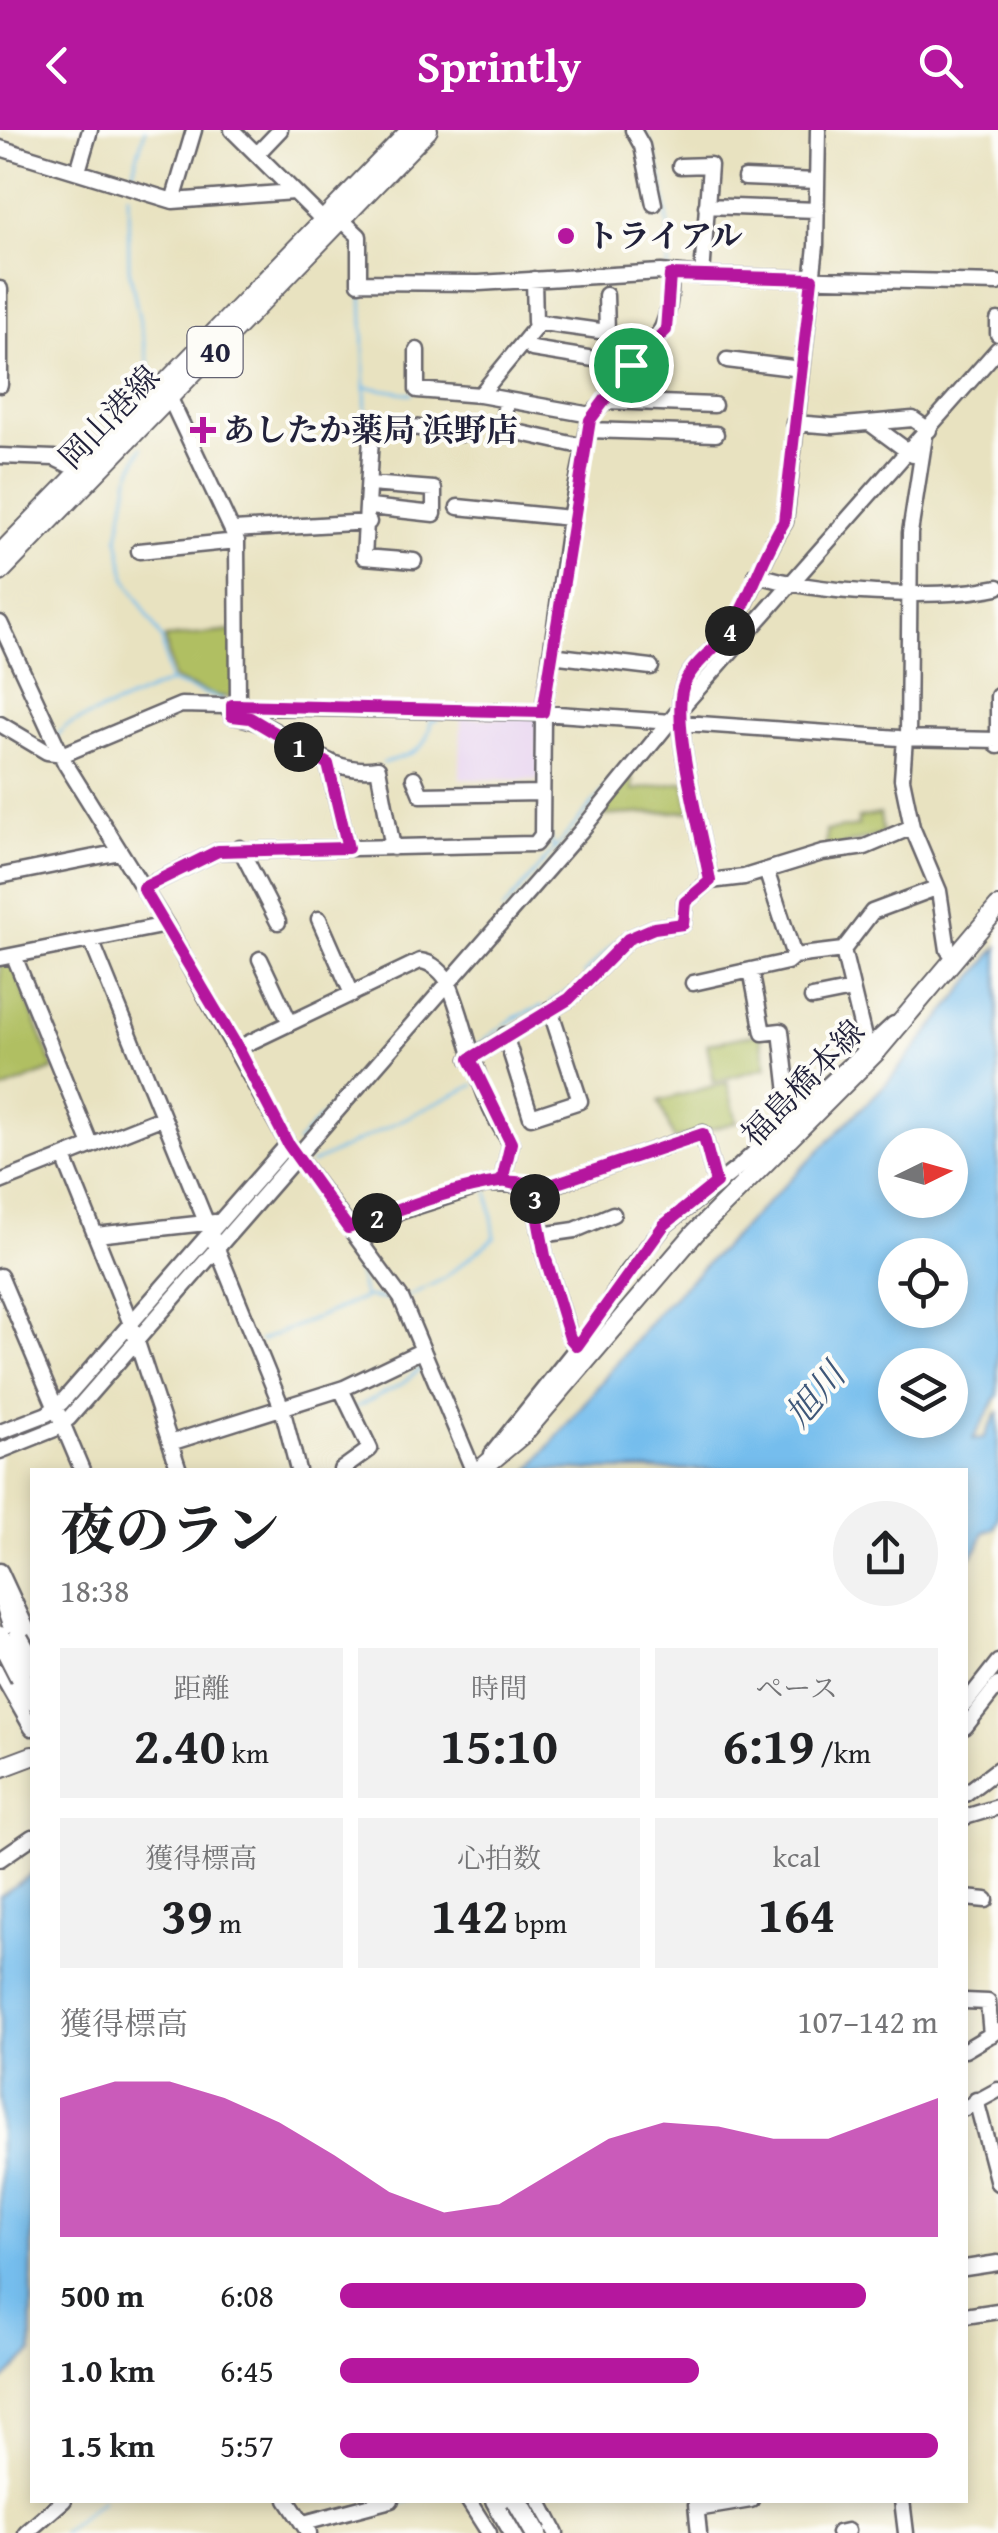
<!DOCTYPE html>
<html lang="ja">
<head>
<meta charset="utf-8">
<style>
  :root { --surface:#fff; --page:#f2f2f2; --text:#202124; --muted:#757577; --accent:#b5179e }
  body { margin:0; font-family:"Gentium Book Plus","Noto Serif JP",serif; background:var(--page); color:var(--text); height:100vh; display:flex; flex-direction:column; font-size:38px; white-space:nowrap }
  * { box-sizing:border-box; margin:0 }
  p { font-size:32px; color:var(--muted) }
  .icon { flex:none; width:55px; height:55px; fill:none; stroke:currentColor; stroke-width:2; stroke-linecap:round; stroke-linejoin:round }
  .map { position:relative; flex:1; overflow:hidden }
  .panel { position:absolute; left:30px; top:1338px; width:938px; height:1035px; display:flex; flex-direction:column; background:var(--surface); border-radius:0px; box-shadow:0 5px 15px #0003 }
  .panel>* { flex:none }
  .needle { width:65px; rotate:85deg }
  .controls { position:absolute; left:878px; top:998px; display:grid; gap:20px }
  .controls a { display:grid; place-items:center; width:90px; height:90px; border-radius:50%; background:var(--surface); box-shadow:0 5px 15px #0003; font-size:50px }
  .pin { position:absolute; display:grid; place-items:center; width:85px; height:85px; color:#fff; margin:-42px; border:5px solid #fff; border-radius:50%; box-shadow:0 2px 10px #0007 }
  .km { position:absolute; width:50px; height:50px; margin:-25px; border-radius:50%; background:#222; color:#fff; font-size:28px; line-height:50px; text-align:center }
  .round { display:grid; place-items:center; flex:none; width:105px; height:105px; border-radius:52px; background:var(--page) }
  .summary { display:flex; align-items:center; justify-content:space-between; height:170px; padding:0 30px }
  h1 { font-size:55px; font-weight:700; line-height:75px }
  .figures { display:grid; grid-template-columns:repeat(3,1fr); gap:15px; height:170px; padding:10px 30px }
  .figures div { display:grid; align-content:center; border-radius:0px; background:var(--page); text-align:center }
  .figures b { font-size:50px; font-weight:700 }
  .figures small { font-size:28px; font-weight:400 }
  .figures p { font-size:28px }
  .chart { height:280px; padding:20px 30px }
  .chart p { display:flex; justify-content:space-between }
  .chart svg { width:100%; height:180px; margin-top:10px; fill:var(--accent); opacity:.7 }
  ul { padding:0 30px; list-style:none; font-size:32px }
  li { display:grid; grid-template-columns:160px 120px 1fr; align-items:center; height:75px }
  li i { height:25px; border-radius:12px; background:var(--accent) }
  header { display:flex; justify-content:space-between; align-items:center; height:130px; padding:0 30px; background:var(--accent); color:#fff; font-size:45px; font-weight:700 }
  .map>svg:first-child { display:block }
  .built { fill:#e6d2f0 }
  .green { fill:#b0bf62; stroke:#69704e; stroke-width:2.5 }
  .water { fill:#74bded; stroke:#4b7094; stroke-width:2.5; fill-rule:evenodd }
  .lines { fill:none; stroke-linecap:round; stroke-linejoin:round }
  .stream { stroke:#74bded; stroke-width:2.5 }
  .minor-casing { stroke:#67656a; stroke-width:19 }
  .major-casing { stroke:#67656a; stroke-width:22 }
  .highway-casing { stroke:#67656a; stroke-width:25 }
  .minor { stroke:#fff; stroke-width:14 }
  .major { stroke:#fff; stroke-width:18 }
  .highway { stroke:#fff; stroke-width:20 }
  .highway-bridge-casing { stroke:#67656a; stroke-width:25; stroke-linecap:butt }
  .highway-bridge { stroke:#fff; stroke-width:20 }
  .route-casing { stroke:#fff; stroke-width:20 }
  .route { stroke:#b5179e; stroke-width:12 }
  .poi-dot { fill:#b5179e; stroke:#fdfcf7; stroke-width:4 }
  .labels { text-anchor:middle; stroke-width:8; stroke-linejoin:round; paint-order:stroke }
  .shield { fill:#fdfcf7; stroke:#646373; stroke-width:2.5 }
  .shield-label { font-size:30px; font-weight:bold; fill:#22223b }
  .poi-label { font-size:32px; font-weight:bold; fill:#22223b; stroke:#fdfcf7; text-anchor:start }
  .street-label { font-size:32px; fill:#22223b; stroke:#fdfcf7 }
  .water-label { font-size:35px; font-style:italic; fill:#3f5879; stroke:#fdfcf7 }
</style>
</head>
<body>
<header><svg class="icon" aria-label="back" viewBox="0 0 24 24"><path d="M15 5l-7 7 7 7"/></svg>Sprintly<svg class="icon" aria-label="search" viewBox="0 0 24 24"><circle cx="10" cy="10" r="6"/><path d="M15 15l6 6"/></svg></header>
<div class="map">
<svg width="998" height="2403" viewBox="0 0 998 2403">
  <rect width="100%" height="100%" fill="#fdfcf7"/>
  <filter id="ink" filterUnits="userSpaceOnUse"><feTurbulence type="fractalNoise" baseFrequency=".01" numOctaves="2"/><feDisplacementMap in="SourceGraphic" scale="20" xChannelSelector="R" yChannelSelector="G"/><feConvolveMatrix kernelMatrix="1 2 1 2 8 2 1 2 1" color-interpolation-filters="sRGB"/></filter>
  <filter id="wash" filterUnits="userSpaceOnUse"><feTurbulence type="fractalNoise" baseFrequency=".0048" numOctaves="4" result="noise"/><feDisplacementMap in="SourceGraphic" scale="40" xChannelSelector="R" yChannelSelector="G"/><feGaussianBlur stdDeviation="2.25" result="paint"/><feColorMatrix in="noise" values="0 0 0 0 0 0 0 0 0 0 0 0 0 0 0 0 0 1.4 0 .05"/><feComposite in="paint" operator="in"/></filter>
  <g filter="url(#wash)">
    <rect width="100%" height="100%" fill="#e8e2c0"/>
    <path class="built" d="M 538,587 L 539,650 L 460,649 L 461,588 Z"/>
    <path class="green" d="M 234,501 L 235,568 L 212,565 L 173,549 L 165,508 Z
      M 629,648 L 633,649 L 633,660 L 685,652 L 690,681 L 596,686 Z
      M 880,684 L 883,704 L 826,720 L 826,701 L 858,696 L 858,688 Z
      M 6,831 L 13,835 L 54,939 L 0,961 L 0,833 Z
      M 760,903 L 767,937 L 714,952 L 707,914 Z
      M 727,952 L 737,992 L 674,1009 L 659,971 Z"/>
    <path class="water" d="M 998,817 L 998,1265 L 973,1309 L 984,1308 L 998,1281 L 998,1388 L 994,1398 L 984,1402 L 978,1418 L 965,1432 L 965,1340 L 530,1340 L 659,1181 L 889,951 ZM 895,1015 L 950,1015 L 950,1070 L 895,1070 ZM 895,1125 L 950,1125 L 950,1180 L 895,1180 ZM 895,1235 L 950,1235 L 950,1290 L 895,1290 Z
      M 32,1744 L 32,2223 L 0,2253 L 0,1766 Z"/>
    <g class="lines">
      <path class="stream" d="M 643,0 C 663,30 672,103 668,139
        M 130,51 L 145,0
        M 128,64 L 129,139 L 151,246
        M 362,159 L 366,290
        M 367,257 L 412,264
        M 142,317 L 129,347 L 118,408 L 126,449 L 162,510 L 169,550
        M 57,606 L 66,596 L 170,552 L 222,569
        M 383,633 C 411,624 427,623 431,591 L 437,590
        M 549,704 L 554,720
        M 502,781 L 639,619
        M 584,844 L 617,810
        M 550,872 L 569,860
        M 478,915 L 514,888 L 543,876
        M 297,1013 L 366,937
        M 311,1034 L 474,955
        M 295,1037 L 329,1093 L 346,1105
        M 219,1104 L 236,1083
        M 350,1111 L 364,1167
        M 405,1168 L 443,1149 L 495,1107 L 488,1062
        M 157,1176 L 210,1114
        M 260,1211 L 366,1167 L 398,1171
        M 355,1278 L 402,1254 L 421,1238 L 419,1229
        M 64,1281 L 96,1246
        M 347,1285 L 353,1300
        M 0,1313 L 54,1289
        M 394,2374 L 412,2370
        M 63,2403 L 102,2370"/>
    </g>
  </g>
  <g filter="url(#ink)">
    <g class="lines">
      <g class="minor-casing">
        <path id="minor" d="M 232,0 L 327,94
          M 633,0 L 642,16 L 654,74
          M 0,18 L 173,71 L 294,62
          M 258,23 L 280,0
          M 680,36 L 710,35 L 702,146 L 998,153
          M 78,41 L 90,0
          M 745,48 L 817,51
          M 173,71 L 194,0
          M 706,76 L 817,80
          M 342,90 L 359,106 L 359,153
          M 534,149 L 535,192 L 607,202 L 606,165
          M 362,152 L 479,153 L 661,142 L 702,146
          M 0,159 L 0,255
          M 998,190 L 998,204
          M 532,219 L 631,235
          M 417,220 L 417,260 L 480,265 L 591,285 L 606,271 L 714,275
          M 727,230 L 801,239
          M 166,260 L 237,411 L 238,575
          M 480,265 L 540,192
          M 506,270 L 503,299 L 585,317
          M 606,271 C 638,216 674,217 670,145
          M 794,293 L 833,296 L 913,289 L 929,300
          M 871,294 L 913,325
          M 588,300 L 716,304
          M 0,326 L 54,328 L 81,341
          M 370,377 L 434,384 L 434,359 L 370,354
          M 458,377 L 570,388 L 591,285
          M 234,400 L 369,392
          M 139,421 L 237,411
          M 414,431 L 364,427 L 372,291 L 460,304
          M 756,444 C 815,464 935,470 998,457
          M 0,493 L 65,633 L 166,795 L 288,1014 L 401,1168 L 473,1340
          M 551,525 L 651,537
          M 232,575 L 232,586 C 286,592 320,648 378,638 L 393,718
          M 0,594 L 47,622 L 64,624 L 181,575 L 543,583 L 899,608 L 998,610
          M 908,607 L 910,403 L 925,306
          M 905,608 L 902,649 L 912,697 L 939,761 L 948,820 L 955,828
          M 998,616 L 998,566
          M 328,634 L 348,718
          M 414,648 L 421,665 L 542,663
          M 240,718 L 278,792
          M 0,746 L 120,722
          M 710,751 C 702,704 673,604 682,561 C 688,534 720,518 734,495 C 753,463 762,427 785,392 L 816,116 L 818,0
          M 143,758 L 218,721 L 535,714 L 542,705 L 543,583 L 570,388
          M 319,789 L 352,864
          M 91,810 L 282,1278 L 298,1340
          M 843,820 L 866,916
          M 14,826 L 91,1015
          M 794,826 L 843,820 L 872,782 L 936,758
          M 0,828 L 166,795
          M 260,829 L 290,893
          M 751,840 L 763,903 L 781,901 L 791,990
          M 693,853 L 787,832 L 794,826 L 766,740
          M 812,868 L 852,860
          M 505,905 L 531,987 L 580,971 L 550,879
          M 238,918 L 420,831 C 432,832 444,843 449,854 C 471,907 476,965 511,1013 L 502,1051
          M 469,929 L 569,869 L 628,809 L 654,798 L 683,794 L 685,772 L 710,751 L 744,747 L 822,723 L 865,717 L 912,697
          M 64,1027 L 131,1194 L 179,1340
          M 0,1052 L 161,988
          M 532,1058 L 554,1055 L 703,1003 L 716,1053
          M 349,1098 L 487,1054 L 527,1055 L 532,1058 L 545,1126 L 570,1207 L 577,1217
          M 96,1105 L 215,1092
          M 541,1105 L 575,1100 L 613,1084
          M 0,1146 L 82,1340
          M 341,1259 L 370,1319 L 341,1340
          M 0,1302 L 47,1284 L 62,1272 L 288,1014
          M 170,1313 L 344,1258 L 423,1220
          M 0,1321 L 55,1299 L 69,1288 L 580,702 L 680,579 L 998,219
          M 492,1324 L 598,1191 L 623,1148 L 665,1095 L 739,1037 L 894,894
          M 0,1441 L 32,1510
          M 0,1542 L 32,1598
          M 965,1574 L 998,1532
          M 965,1597 L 998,1555
          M 965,1664 L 998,1639
          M 965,1687 L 998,1677
          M 0,1729 L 32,1707
          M 965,1768 L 986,1770
          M 965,1871 L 988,1872 L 991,1905
          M 965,1920 L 997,1901
          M 976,1970 L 998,2053
          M 965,1978 L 998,1960
          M 965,2138 L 998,2133
          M 965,2186 L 998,2181
          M 287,2370 L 309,2403
          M 468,2370 L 489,2403
          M 539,2370 L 556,2403
          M 902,2370 L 906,2403
          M 696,2374 L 699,2403
          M 697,2379 L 751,2370
          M 304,2393 L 391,2370
          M 26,2403 L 64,2370
          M 838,2403 L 847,2401"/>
      </g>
      <g class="major-casing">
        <path id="major" d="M 0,424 L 411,0
          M 0,442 L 428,0
          M 480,1340 L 523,1304 L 695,1103 L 876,922 L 998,777
          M 0,1638 L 32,1626"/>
      </g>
      <g class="highway-casing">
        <path id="highway" d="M 0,1458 L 18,1509
          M 21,1548 L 32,1569
          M 496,2370 L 515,2403"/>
      </g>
      <use href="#minor" class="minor"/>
      <use href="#major" class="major"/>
      <use href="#highway" class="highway"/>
      <g class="highway-bridge-casing">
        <path id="highway-bridge" d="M 0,1507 L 21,1548
          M 18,1509 L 32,1534
          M 517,2370 L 536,2403"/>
      </g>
      <use href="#highway-bridge" class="highway-bridge"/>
    </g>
  </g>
  <g class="lines" filter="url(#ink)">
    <g class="route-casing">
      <path id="route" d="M 631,235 L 590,290 L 543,582 L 232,575 L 232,586 L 250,588 L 328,634 L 348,718 L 218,721 L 143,758 L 238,918 L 288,1014 L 348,1098 C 397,1081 448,1059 499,1052 C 518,1049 534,1057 554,1054 L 703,1004 L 716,1053 L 664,1095 L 577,1216 L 570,1208 L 545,1126 L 532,1058 L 502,1051 L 511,1013 L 470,929 L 569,869 L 628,809 L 654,798 L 683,794 L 685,772 L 710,751 C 702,704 673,604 682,561 C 688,534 720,518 733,495 C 753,462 762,427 784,392 L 812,149 L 670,145 L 666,200 L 631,235"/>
    </g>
    <use href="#route" class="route"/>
  </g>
  <g class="poi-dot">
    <circle cx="566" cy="106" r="10"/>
    <path d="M198 285h10v10h10v10h-10v10h-10v-10h-10v-10h10z"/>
  </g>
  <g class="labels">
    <rect class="shield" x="187.5" y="197" width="55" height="50" rx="8"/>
    <g class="shield-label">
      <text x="215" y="232">40</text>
    </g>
    <g class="poi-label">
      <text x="586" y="117">トライアル</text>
      <text x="223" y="311">あしたか薬局 浜野店</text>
    </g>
    <g class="street-label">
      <text transform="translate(109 287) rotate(-46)" y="11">岡山港線</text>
      <text transform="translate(803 953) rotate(-46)" y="11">福島橋本線</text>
    </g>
    <g class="water-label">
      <text transform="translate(815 1265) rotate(-50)" y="12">旭川</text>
    </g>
  </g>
</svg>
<div class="controls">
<a><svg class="needle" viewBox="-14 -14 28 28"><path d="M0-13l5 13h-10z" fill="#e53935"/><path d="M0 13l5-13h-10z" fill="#757577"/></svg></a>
<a><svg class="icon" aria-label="locate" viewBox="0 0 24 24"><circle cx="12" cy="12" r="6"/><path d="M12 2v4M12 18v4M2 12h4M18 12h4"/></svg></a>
<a><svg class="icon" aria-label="layers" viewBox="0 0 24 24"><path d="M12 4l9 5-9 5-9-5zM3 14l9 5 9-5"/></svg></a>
</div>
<div class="pin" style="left:631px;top:235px;background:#1e9e55"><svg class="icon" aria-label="arrive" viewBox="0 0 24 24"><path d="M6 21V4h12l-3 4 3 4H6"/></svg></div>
<b class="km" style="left:299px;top:617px">1</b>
<b class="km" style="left:377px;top:1088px">2</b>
<b class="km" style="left:535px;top:1069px">3</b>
<b class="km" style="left:730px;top:501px">4</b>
<section class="panel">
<div class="summary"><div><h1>夜のラン</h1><p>18:38</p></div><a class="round"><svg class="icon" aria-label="share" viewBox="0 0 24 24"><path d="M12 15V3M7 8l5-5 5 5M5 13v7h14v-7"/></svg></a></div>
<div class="figures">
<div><p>距離</p><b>2.40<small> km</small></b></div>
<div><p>時間</p><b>15:10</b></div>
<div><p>ペース</p><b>6:19<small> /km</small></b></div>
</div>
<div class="figures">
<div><p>獲得標高</p><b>39<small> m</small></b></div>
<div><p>心拍数</p><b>142<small> bpm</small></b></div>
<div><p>kcal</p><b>164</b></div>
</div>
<div class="chart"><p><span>獲得標高</span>107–142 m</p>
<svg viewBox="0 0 160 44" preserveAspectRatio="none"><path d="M0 44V10L10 6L20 6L30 10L40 16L50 24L60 33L70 38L80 36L90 28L100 20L110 16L120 17L130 20L140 20L150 15L160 10V44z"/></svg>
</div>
<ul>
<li><b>500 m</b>6:08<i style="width:88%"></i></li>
<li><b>1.0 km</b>6:45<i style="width:60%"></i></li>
<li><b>1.5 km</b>5:57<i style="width:100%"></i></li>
</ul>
</section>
</div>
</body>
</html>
